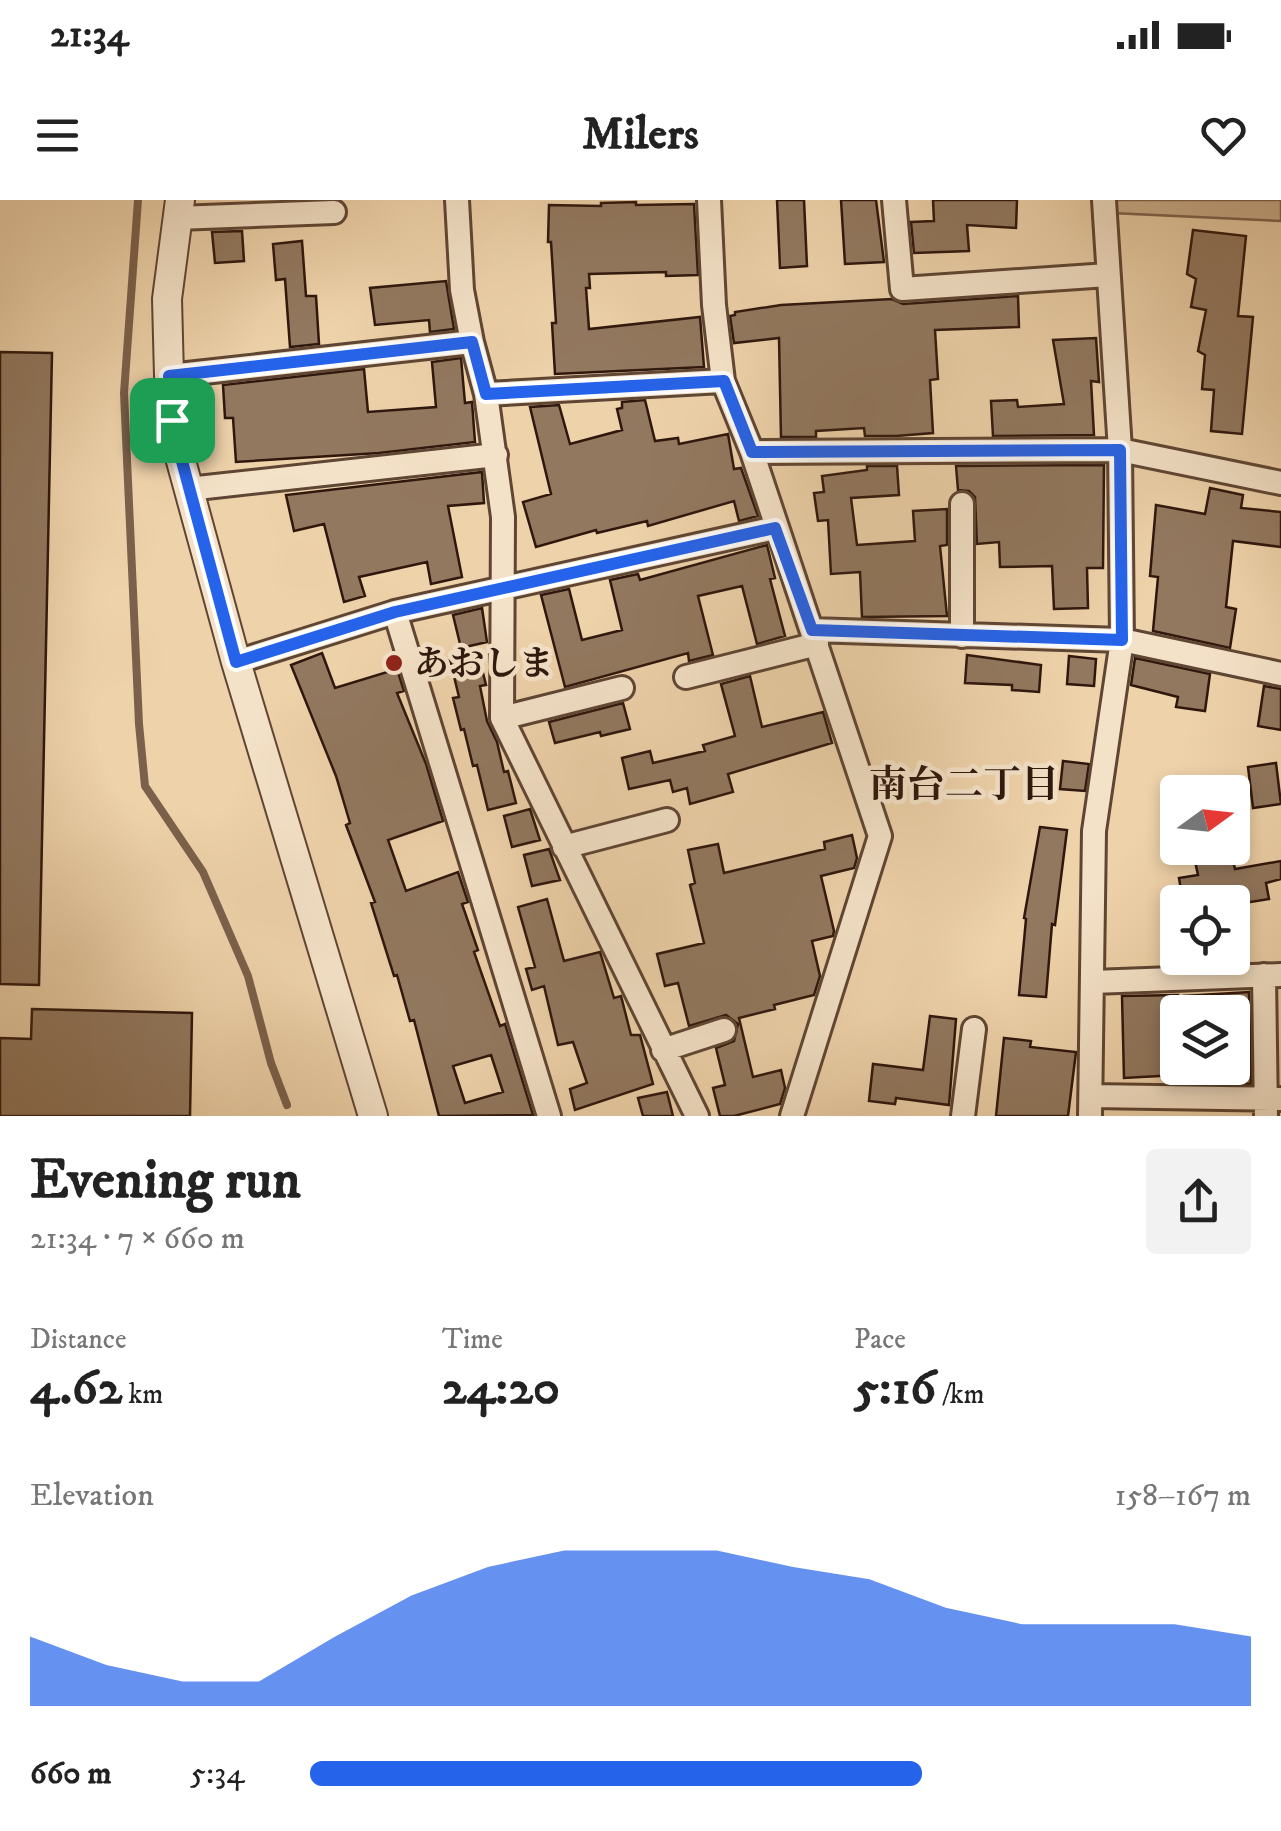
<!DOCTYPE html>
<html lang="en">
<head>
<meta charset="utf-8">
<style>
  :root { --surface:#fff; --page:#f2f2f2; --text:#222; --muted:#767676; --accent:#2563eb }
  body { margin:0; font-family:"IM FELL DW Pica","Noto Serif JP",serif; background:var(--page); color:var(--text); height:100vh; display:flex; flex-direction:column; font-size:38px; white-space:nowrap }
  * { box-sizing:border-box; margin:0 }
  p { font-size:32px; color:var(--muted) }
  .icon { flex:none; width:55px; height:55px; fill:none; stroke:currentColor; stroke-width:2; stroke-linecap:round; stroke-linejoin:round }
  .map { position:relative; height:916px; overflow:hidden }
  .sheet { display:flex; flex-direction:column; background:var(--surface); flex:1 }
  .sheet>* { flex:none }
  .needle { width:65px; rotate:75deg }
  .fabs { position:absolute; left:1160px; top:575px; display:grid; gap:20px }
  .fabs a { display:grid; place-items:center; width:90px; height:90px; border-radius:10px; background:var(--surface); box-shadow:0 5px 15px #0003; font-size:50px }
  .pin { position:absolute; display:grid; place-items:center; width:85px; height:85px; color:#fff; margin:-42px; border-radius:20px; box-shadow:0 5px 15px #0006 }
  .round { display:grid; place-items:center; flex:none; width:105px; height:105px; border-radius:10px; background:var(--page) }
  .summary { display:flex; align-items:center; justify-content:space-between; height:170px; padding:0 30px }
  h1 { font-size:55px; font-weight:800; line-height:75px }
  .metrics { display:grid; grid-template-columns:repeat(3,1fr); gap:15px; height:170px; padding:10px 30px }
  .metrics div { display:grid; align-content:center }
  .metrics b { font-size:50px; font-weight:800 }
  .metrics small { font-size:28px; font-weight:400 }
  .metrics p { font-size:28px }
  .chart { height:280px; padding:20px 30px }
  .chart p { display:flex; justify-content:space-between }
  .chart svg { width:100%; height:180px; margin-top:10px; fill:var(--accent); opacity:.7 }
  ul { padding:0 30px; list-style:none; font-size:32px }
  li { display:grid; grid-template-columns:160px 120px 1fr; align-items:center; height:75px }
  li i { height:25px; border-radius:12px; background:var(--accent) }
  .status { display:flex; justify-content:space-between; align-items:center; height:70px; padding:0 50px; background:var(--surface); direction:ltr }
  .status svg { height:28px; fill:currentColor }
  header { display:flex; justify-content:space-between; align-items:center; height:130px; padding:0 30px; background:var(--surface); font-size:45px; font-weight:800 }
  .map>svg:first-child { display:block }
  .green { fill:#ceb28f; stroke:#7e644e; stroke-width:2.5 }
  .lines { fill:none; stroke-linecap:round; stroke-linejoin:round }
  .stream { stroke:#7b614b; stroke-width:8 }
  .building { fill:#92785f; stroke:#2f170d; stroke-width:2.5; fill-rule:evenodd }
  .minor-casing { stroke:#5f4634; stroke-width:28 }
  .tertiary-casing { stroke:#5f4634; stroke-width:32 }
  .minor { stroke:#f4e2c8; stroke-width:22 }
  .tertiary { stroke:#f4e2c8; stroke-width:28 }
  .route-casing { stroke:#fff; stroke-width:20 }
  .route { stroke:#2563eb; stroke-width:12 }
  .poi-dot { fill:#8f2418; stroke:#f4e2c8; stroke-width:4 }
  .labels { text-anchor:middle; stroke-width:9; stroke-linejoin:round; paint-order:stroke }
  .poi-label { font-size:35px; font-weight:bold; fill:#2f170d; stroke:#f4e2c8; text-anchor:start }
  .neighbourhood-label { font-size:38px; font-weight:bold; fill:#2f170d; stroke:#f4e2c8 }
</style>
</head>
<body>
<div class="status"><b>21:34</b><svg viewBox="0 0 49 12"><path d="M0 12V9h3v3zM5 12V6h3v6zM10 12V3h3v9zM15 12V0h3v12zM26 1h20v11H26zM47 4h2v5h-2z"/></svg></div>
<header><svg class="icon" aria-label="menu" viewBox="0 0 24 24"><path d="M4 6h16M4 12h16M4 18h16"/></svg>Milers<svg class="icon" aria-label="heart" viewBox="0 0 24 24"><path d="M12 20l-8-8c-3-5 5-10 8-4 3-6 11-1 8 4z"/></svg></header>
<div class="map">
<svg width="1281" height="916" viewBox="0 0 1281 916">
  <rect width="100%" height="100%" fill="#eed2aa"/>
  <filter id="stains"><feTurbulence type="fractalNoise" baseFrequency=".002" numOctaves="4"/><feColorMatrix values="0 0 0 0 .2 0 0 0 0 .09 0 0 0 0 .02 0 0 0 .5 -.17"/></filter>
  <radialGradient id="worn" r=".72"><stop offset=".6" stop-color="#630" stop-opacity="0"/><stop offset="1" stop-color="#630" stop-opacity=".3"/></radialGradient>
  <path class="green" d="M 1112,0 L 1281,0 L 1281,21 L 1112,13 Z"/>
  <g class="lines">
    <path class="stream" d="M 138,0 L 124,193 L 139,524 L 145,586 L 203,672 L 248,776 L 271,863 L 287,905"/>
  </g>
  <path class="building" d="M 777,0 L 804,0 L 807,66 L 780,68 Z
    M 841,0 L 876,0 L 884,62 L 845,64 Z
    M 933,0 L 1017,0 L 1016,28 L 967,25 L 969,51 L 914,53 L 911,22 L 934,21 Z
    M 636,2 L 636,5 L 694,4 L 698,75 L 666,76 L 666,72 L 589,74 L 590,88 L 586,88 L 589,129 L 700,117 L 704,167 L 555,174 L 552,123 L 556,123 L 551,42 L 548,42 L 549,5 L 601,6 L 601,3 Z
    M 1193,30 L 1246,36 L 1238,116 L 1253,117 L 1242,234 L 1211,231 L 1214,190 L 1202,189 L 1205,155 L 1198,151 L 1206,110 L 1191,107 L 1196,79 L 1187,74 Z
    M 242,31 L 244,61 L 215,63 L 212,32 Z
    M 302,41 L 306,96 L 316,96 L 319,144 L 290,147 L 285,79 L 276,80 L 273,44 Z
    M 446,81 L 454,129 L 430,132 L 429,120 L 375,125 L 370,88 Z
    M 1018,96 L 1019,127 L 935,130 L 938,179 L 930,180 L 933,233 L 896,236 L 865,236 L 864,228 L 816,231 L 816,237 L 781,237 L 779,138 L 734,143 L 730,116 L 735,115 L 735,112 L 781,105 L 892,99 L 903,104 Z
    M 1096,138 L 1099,182 L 1091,181 L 1094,235 L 993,236 L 991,201 L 1017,200 L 1018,207 L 1064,204 L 1053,140 Z
    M 0,152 L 52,153 L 39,785 L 0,784 Z
    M 461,158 L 465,203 L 472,202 L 475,242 L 379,253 L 236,262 L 233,218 L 225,218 L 223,185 L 364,169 L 368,212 L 436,207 L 432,162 Z
    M 645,200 L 655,241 L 678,238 L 679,244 L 728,234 L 734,269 L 741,268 L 758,316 L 739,321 L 734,301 L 648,326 L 647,321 L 597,333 L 596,330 L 536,347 L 523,302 L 551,294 L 530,207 L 559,205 L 570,244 L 622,230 L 617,209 L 622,208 L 622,202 Z
    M 1104,265 L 1103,368 L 1087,368 L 1088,408 L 1054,409 L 1052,366 L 1000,367 L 999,342 L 977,344 L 975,297 L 969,291 L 958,290 L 956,266 Z
    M 867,266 L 897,266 L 899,295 L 851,298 L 857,345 L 915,341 L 913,311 L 947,309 L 947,345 L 940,346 L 947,416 L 862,417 L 860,372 L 831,374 L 828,320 L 818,321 L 814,293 L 824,292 L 822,276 L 867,270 Z
    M 482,272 L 484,303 L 448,306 L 462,377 L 431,384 L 427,362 L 359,377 L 365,396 L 344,402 L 324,324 L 294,331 L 286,295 Z
    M 1210,288 L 1243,295 L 1241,308 L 1281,312 L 1281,347 L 1233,341 L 1226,407 L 1236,409 L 1230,448 L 1153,431 L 1158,377 L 1150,376 L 1156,305 L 1205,314 Z
    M 767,345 L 775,378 L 770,379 L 785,436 L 757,444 L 742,386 L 698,396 L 713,455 L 689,461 L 688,453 L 565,487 L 541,395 L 569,389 L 582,440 L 622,430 L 610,380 L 638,374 L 640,380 Z
    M 482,408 L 487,442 L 461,448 L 453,415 Z
    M 322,453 L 335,488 L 397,469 L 404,491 L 397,493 L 426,564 L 443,621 L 388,640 L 406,691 L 458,672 L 468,702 L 462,704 L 478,750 L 474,752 L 500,826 L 505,824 L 533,915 L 439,916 L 414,820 L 410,821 L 397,775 L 394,776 L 371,703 L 375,702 L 346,625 L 350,623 L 336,576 L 291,465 ZM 491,855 L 503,892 L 465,903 L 453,866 Z
    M 478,453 L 486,485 L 480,486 L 487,521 L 497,542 L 504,572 L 508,571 L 516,603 L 488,610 L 477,565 L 473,566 L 464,529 L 461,530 L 453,498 L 459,497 L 450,460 Z
    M 967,455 L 1041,465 L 1039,492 L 1012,490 L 1012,485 L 965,483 Z
    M 1069,456 L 1096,459 L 1094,486 L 1067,484 Z
    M 1135,458 L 1210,474 L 1205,511 L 1176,507 L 1178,497 L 1131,485 Z
    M 750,476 L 762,527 L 823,512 L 832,543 L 728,574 L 733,592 L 690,604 L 687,588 L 673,592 L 670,580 L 629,589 L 622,558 L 650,551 L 653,563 L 705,551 L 703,545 L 735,536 L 721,484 Z
    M 1264,486 L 1281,489 L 1281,530 L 1258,526 Z
    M 623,503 L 630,529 L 601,536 L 600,532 L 555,543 L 549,522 Z
    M 1063,561 L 1089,564 L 1085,591 L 1060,589 Z
    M 1276,563 L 1281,604 L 1253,608 L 1248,567 Z
    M 530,609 L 540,640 L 512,647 L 504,616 Z
    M 1040,627 L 1067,630 L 1055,725 L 1052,724 L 1046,797 L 1019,795 L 1026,719 L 1024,718 Z
    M 852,635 L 857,658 L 854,668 L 821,676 L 834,731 L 833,736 L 812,741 L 820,776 L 814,795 L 774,805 L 775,809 L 739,818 L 753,877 L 781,870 L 785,888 L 780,904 L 734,916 L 720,916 L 713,888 L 725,885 L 716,848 L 734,841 L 738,824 L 726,815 L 689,826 L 678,783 L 665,786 L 657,754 L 704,743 L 690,685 L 695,683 L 688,650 L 718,644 L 724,673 L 825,649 L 824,642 Z
    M 1192,648 L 1230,648 L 1235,669 L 1281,661 L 1281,679 L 1266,683 L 1269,699 L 1232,705 L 1183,702 L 1179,678 L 1198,675 Z
    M 549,649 L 560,680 L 532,686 L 524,655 Z
    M 547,699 L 564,761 L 600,752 L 614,798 L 621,796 L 631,835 L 640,835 L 653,884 L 575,910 L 570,889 L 587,883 L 573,842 L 558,845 L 544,786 L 532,790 L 526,769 L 535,767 L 518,707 Z
    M 1249,792 L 1251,884 L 1178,882 L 1178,868 L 1232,868 L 1232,812 L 1185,812 L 1184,796 Z
    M 1178,795 L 1178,875 L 1124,878 L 1122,796 Z
    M 32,809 L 192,813 L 190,916 L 0,916 L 0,838 L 31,839 Z
    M 930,816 L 956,819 L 949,905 L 896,898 L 895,904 L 869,901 L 873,864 L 923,870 Z
    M 1004,838 L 1031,841 L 1030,847 L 1076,852 L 1068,916 L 996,916 Z
    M 667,892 L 673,916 L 643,916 L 638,898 Z"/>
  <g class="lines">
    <g class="minor-casing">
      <path id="minor" d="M 457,0 L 462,90 L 472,142 L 486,194 L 503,317 L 502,518 L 697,916
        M 709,0 L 714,105 L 723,181 L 752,252 L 880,636 L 792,916
        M 894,0 L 902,89 L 1108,75
        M 177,18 L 334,12
        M 169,176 L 472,142
        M 486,194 L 723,181
        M 752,252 L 1120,250 L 1281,283
        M 188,289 L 496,255
        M 962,304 L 962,436
        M 395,412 L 549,916
        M 812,430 L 1122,440 L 1281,474
        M 236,462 L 395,412 L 775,328
        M 686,477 L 817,444
        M 502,518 L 622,488
        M 564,647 L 667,620
        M 1264,775 L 1266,916
        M 1093,782 L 1281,775
        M 663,850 L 724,830
        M 1091,896 L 1281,899
        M 963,916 L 974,829
        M 1090,916 L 1094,631 L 1122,440 L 1120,250 L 1104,0"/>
    </g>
    <g class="tertiary-casing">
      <path id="tertiary" d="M 180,0 L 167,99 L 169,176 L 175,239 L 236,462 L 373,916"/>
    </g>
    <use href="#minor" class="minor"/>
    <use href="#tertiary" class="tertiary"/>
  </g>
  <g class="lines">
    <g class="route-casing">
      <path id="route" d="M 472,142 L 486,194 L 724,181 L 752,252 L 1120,250 L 1122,440 L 812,430 L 775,328 L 395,412 L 236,462 L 176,239 L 169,176 Z"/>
    </g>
    <use href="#route" class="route"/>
  </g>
  <circle class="poi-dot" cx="394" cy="463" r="10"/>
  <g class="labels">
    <g class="poi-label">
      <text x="414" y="475">あおしま</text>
    </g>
    <g class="neighbourhood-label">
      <text x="964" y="597">南台二丁目</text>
    </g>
  </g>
  <rect width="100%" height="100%" filter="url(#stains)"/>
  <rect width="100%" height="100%" fill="url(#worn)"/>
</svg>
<div class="fabs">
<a><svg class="needle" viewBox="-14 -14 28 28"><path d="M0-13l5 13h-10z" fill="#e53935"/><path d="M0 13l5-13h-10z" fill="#767676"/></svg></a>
<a><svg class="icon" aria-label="locate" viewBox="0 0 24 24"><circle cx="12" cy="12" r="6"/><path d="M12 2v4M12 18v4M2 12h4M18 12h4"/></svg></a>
<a><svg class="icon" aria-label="layers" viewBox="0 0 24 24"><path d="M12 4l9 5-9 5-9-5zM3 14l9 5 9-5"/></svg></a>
</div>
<div class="pin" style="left:172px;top:220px;background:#1e9e55"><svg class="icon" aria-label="arrive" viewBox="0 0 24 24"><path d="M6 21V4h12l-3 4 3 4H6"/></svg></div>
</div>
<section class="sheet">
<div class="summary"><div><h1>Evening run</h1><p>21:34 · 7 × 660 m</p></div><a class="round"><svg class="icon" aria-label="share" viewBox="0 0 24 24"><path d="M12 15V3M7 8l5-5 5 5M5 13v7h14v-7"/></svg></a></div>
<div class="metrics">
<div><p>Distance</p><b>4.62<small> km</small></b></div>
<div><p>Time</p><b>24:20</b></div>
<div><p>Pace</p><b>5:16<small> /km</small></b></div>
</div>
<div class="chart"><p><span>Elevation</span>158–167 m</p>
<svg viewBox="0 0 160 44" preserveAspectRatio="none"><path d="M0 44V27L10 34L20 38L30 38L40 27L50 17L60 10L70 6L80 6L90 6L100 10L110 13L120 20L130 24L140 24L150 24L160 27V44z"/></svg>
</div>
<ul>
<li><b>660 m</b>5:34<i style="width:65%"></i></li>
</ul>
</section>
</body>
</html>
